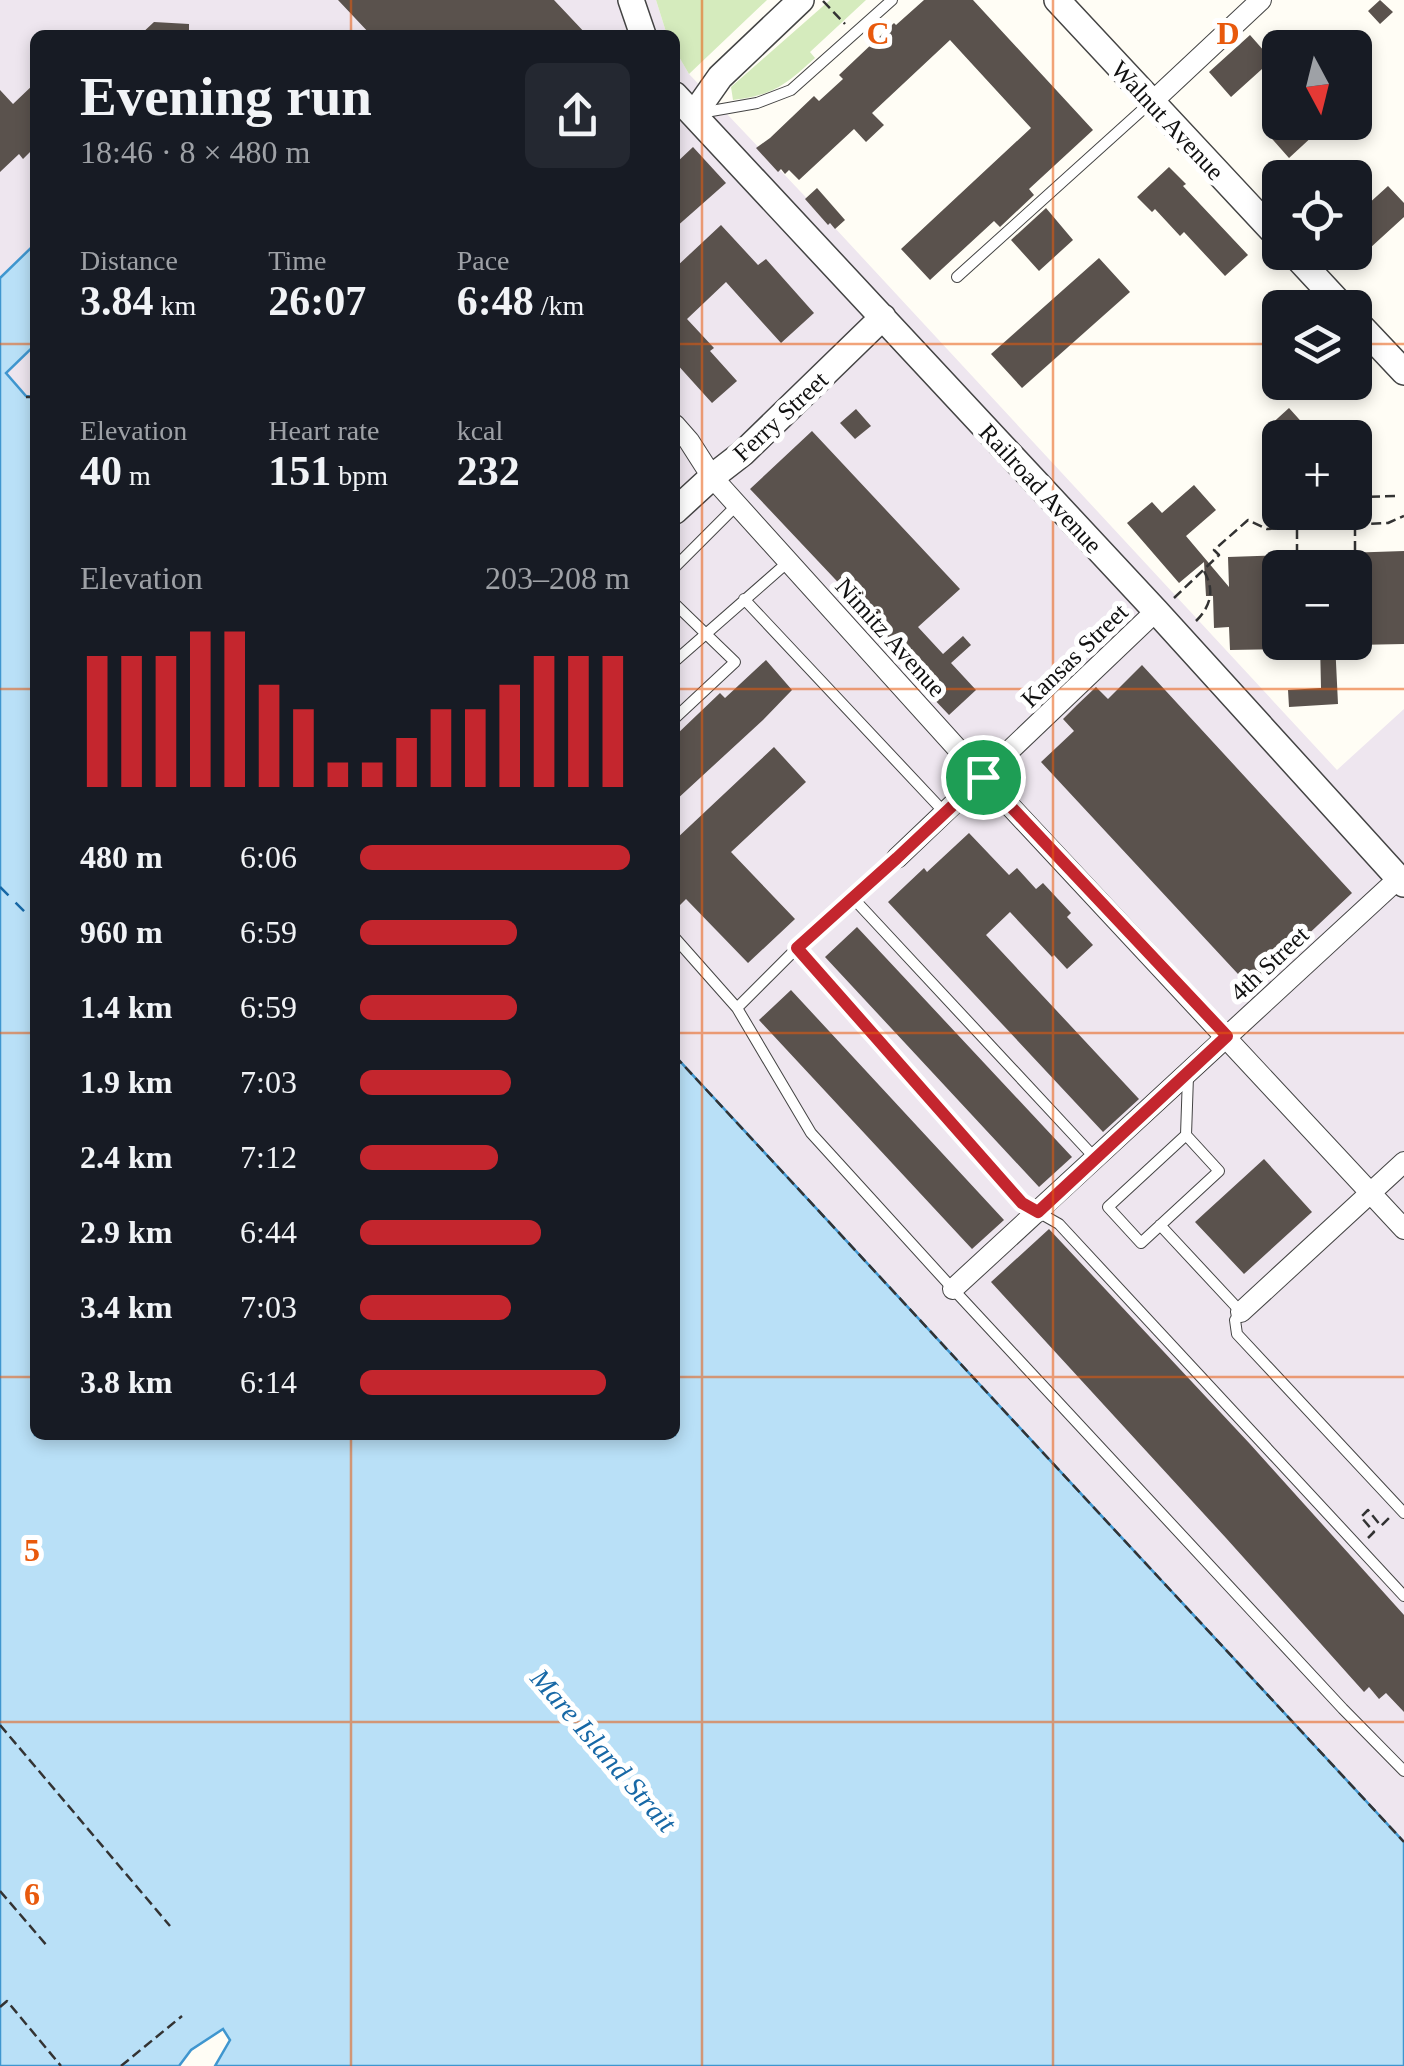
<!DOCTYPE html>
<html lang="en">
<head>
<meta charset="utf-8">
<style>
  :root { --surface:#171b24; --page:#242831; --text:#f1f3f6; --muted:#9ea1a6; --accent:#c4262e }
  body { margin:0; font-family:"Times New Roman",serif; background:var(--page); color:var(--text); height:100vh; display:flex; flex-direction:column; font-size:38px; white-space:nowrap }
  * { box-sizing:border-box; margin:0 }
  p { font-size:32px; color:var(--muted) }
  .icon { flex:none; width:55px; height:55px; fill:none; stroke:currentColor; stroke-width:2; stroke-linecap:round; stroke-linejoin:round }
  .map { position:relative; flex:1; overflow:hidden }
  .side { position:absolute; left:30px; top:30px; width:650px; height:1410px; display:flex; flex-direction:column; background:var(--surface); border-radius:15px; box-shadow:0 5px 15px #0003 }
  .side>* { flex:none }
  .needle { width:65px; rotate:173deg }
  .fabs { position:absolute; left:1262px; top:30px; display:grid; gap:20px }
  .fabs a { display:grid; place-items:center; width:110px; height:110px; border-radius:15px; background:var(--surface); box-shadow:0 5px 15px #0003; font-size:50px }
  .pin { position:absolute; display:grid; place-items:center; width:85px; height:85px; color:#fff; margin:-42px; border:5px solid #fff; border-radius:50%; box-shadow:0 2px 10px #0007 }
  .round { display:grid; place-items:center; flex:none; width:105px; height:105px; border-radius:15px; background:var(--page) }
  .overview { display:flex; align-items:center; justify-content:space-between; height:170px; padding:0 50px }
  h1 { font-size:55px; font-weight:800; line-height:75px }
  .figures { display:grid; grid-template-columns:repeat(3,1fr); gap:15px; height:170px; padding:10px 50px }
  .figures div { display:grid; align-content:center }
  .figures b { font-size:42px; font-weight:800 }
  .figures small { font-size:28px; font-weight:400 }
  .figures p { font-size:28px }
  .chart { height:280px; padding:20px 50px }
  .chart p { display:flex; justify-content:space-between }
  .chart svg { width:100%; height:180px; margin-top:10px; stroke:var(--accent); stroke-width:6 }
  ul { padding:0 50px; list-style:none; font-size:32px }
  li { display:grid; grid-template-columns:160px 120px 1fr; align-items:center; height:75px }
  li i { height:25px; border-radius:12px; background:var(--accent) }
  .map>svg:first-child { display:block }
  .industrial { fill:#eee6ef }
  .green { fill:#d5ebbd }
  .water { fill:#b9e0f7; stroke:#3f96cf; stroke-width:2.5 }
  .lines { fill:none; stroke-linecap:round; stroke-linejoin:round }
  .ferry { stroke:#1768a6; stroke-width:2.5; stroke-dasharray:12 10; stroke-linecap:butt }
  .building { fill:#5a524d }
  .service-casing { stroke:#444; stroke-width:12 }
  .minor-casing { stroke:#444; stroke-width:22 }
  .tertiary-casing { stroke:#444; stroke-width:28 }
  .path { stroke:#333; stroke-width:2.5; stroke-dasharray:10 5; stroke-linecap:butt }
  .service { stroke:#fff; stroke-width:10 }
  .minor { stroke:#fff; stroke-width:20 }
  .tertiary { stroke:#fff; stroke-width:25 }
  .route-casing { stroke:#fff; stroke-width:20 }
  .route { stroke:#c4262e; stroke-width:12 }
  .grid { fill:none; stroke:#e8590c; stroke-width:2.5; stroke-opacity:0.55 }
  .labels { text-anchor:middle; stroke-width:10; stroke-linejoin:round; paint-order:stroke }
  .street-label { font-size:25px; fill:#111; stroke:#fff }
  .water-label { font-size:28px; font-style:italic; fill:#1768a6; stroke:#fff }
  .grid-label { font-size:32px; text-anchor:middle; font-weight:bold; fill:#e8590c; stroke:#fff; stroke-width:10; stroke-linejoin:round; paint-order:stroke }
</style>
</head>
<body>
<div class="map">
<svg width="1404" height="2066" viewBox="0 0 1404 2066">
  <rect width="100%" height="100%" fill="#fffdf5"/>
  <path class="industrial" d="M 0,0 L 656,0 L 667,35 L 35,35 L 35,397 L 26,397 L 6,373 L 0,357 Z
    M 675,50 L 689,74 L 835,228 L 1337,770 L 1404,709 L 1404,1842 L 675,1056 Z"/>
  <path class="green" d="M 656,0 L 767,0 L 689,74 L 675,50 L 675,35 L 667,35 Z
    M 830,0 L 866,0 L 810,52 L 815,58 C 785,85 774,95 733,100 L 731,87 Z"/>
  <path class="water" d="M 35,244 L 35,345 L 6,373 L 26,396 L 35,397 L 35,1435 L 675,1435 L 675,1056 L 1404,1842 L 1404,2066 L 215,2066 L 230,2040 L 223,2029 L 191,2050 L 179,2066 L 0,2066 L 0,278 Z"/>
  <g class="lines">
    <path class="ferry" d="M 0,887 L 35,922"/>
  </g>
  <path class="building" d="M 338,0 L 554,0 L 587,35 L 371,35 Z
    M 924,0 L 973,0 L 1093,130 L 1029,189 L 1034,195 L 1000,227 L 994,221 L 930,280 L 901,249 L 1031,128 L 950,40 L 872,113 L 884,125 L 866,142 L 854,129 L 799,180 L 789,170 L 785,174 L 781,169 L 778,172 L 756,148 L 770,138 L 814,96 L 819,101 L 843,79 L 839,75 L 894,23 L 896,25 Z
    M 1380,0 L 1393,12 L 1380,24 L 1368,11 Z
    M 154,22 L 189,24 L 189,35 L 140,35 Z
    M 1250,35 L 1272,60 L 1231,97 L 1209,72 Z
    M 35,83 L 35,147 L 23,159 L 19,154 L 0,172 L 0,90 L 13,104 Z
    M 1279,122 L 1328,122 L 1289,158 L 1267,133 Z
    M 693,147 L 726,183 L 675,228 L 675,164 Z
    M 1169,167 L 1186,184 L 1183,186 L 1248,255 L 1225,276 L 1184,232 L 1180,236 L 1155,209 L 1152,212 L 1137,197 Z
    M 1388,186 L 1404,203 L 1404,217 L 1370,248 L 1355,232 L 1355,216 Z
    M 817,188 L 845,220 L 835,229 L 830,223 L 828,225 L 805,199 Z
    M 1046,208 L 1073,240 L 1039,271 L 1011,240 Z
    M 721,225 L 758,265 L 766,259 L 814,313 L 781,343 L 726,282 L 687,319 L 714,348 L 710,351 L 737,381 L 712,403 L 675,362 L 675,268 Z
    M 1099,258 L 1130,292 L 1022,388 L 991,354 Z
    M 1289,408 L 1316,438 L 1273,438 L 1266,429 Z
    M 856,409 L 871,426 L 855,439 L 840,423 Z
    M 812,431 L 960,589 L 918,627 L 943,654 L 963,636 L 971,645 L 951,663 L 976,690 L 949,715 L 876,638 L 884,631 L 750,489 Z
    M 1194,485 L 1216,510 L 1186,536 L 1229,587 L 1228,557 L 1404,551 L 1404,644 L 1355,645 L 1355,568 L 1280,568 L 1280,649 L 1230,650 L 1229,627 L 1214,628 L 1213,596 L 1206,596 L 1204,562 L 1179,583 L 1127,523 L 1152,502 L 1162,513 Z
    M 1320,642 L 1335,642 L 1338,704 L 1289,707 L 1288,690 L 1321,688 Z
    M 766,660 L 792,690 L 763,720 L 675,801 L 675,736 L 720,693 L 725,698 Z
    M 1142,665 L 1352,893 L 1251,988 L 1041,762 L 1074,731 L 1063,719 L 1077,705 L 1096,687 L 1108,699 Z
    M 774,747 L 806,782 L 731,852 L 795,919 L 748,963 L 686,899 L 675,910 L 675,840 Z
    M 969,833 L 1009,875 L 1017,868 L 1036,889 L 1043,883 L 1071,913 L 1067,917 L 1093,945 L 1067,969 L 1054,955 L 1052,957 L 1010,912 L 986,935 L 1139,1099 L 1103,1132 L 888,902 L 924,868 L 927,872 Z
    M 857,927 L 1072,1157 L 1039,1187 L 825,957 Z
    M 791,990 L 1004,1220 L 972,1249 L 759,1020 Z
    M 1264,1159 L 1312,1212 L 1244,1274 L 1195,1222 Z
    M 1049,1229 L 1250,1444 L 1404,1615 L 1404,1712 L 1386,1693 L 1379,1699 L 1369,1687 L 1364,1692 L 1226,1538 L 991,1282 Z"/>
  <g class="lines">
    <g class="service-casing">
      <path id="service" d="M 700,113 L 757,103 L 791,90 L 892,0
        M 957,277 L 1151,102
        M 675,567 L 737,505
        M 744,599 L 945,813
        M 675,604 L 735,662 L 675,718
        M 675,661 L 788,562
        M 853,898 L 1095,1158
        M 675,938 L 737,1008 L 811,1133 L 953,1289 L 1343,1709 L 1404,1771
        M 797,948 L 1022,1203 L 1059,1224 L 1404,1596
        M 737,1008 L 797,948 L 897,858
        M 1186,1135 L 1219,1171 L 1141,1243 L 1108,1207 Z
        M 1186,1135 L 1188,1076
        M 1160,1225 L 1241,1312 L 1235,1320 L 1237,1334 L 1404,1513"/>
    </g>
    <g class="minor-casing">
      <path id="minor" d="M 1152,102 L 1261,0
        M 675,425 L 689,441 L 712,477 L 983,777 L 1404,1229
        M 897,858 L 1156,611
        M 953,1289 L 1399,878
        M 1241,1312 L 1404,1162"/>
    </g>
    <g class="tertiary-casing">
      <path id="tertiary" d="M 631,0 L 643,35
        M 1057,0 L 1280,239
        M 675,95 L 1156,611 L 1404,884
        M 694,114 L 720,77 L 801,0
        M 1292,252 L 1344,308
        M 1355,320 L 1404,372
        M 675,511 L 712,477 L 743,453 L 883,317"/>
    </g>
    <path class="path" d="M 823,1 L 845,24
      M 26,397 L 35,397
      M 1355,497 L 1396,496
      M 1276,500 L 1280,499
      M 1355,526 L 1355,552
      M 1297,529 L 1297,554
      M 1174,598 L 1219,555 L 1214,550 L 1248,520 L 1267,529 L 1388,523 L 1404,516
      M 1196,621 C 1211,606 1215,590 1204,571
      M 675,1056 L 1404,1842
      M 1368,1538 L 1374,1532 L 1361,1517 L 1368,1510 L 1381,1526 L 1391,1516
      M 0,1725 L 170,1926
      M 0,1891 L 48,1947
      M 0,2007 L 7,2001 L 61,2066
      M 121,2066 L 182,2016"/>
    <use href="#service" class="service"/>
    <use href="#minor" class="minor"/>
    <use href="#tertiary" class="tertiary"/>
  </g>
  <g class="lines">
    <g class="route-casing">
      <path id="route" d="M 983,777 L 1227,1036 L 1038,1212 L 1022,1203 L 797,948 L 897,858 Z"/>
    </g>
    <use href="#route" class="route"/>
  </g>
  <path class="grid" d="M 351,0 L 351,35M 702,0 L 702,2066M 1053,0 L 1053,2066M 0,344 L 35,344M 675,344 L 1280,344M 1355,344 L 1404,344M 0,689 L 35,689M 675,689 L 1404,689M 0,1033 L 35,1033M 675,1033 L 1404,1033M 0,1377 L 35,1377M 675,1377 L 1404,1377M 351,1435 L 351,2066M 0,1722 L 1404,1722"/>
  <g class="labels">
    <g class="street-label">
      <text transform="translate(1168 120) rotate(47)" y="9">Walnut Avenue</text>
      <text transform="translate(780 416) rotate(-43)" y="9">Ferry Street</text>
      <text transform="translate(1041 488) rotate(47)" y="9">Railroad Avenue</text>
      <text transform="translate(891 637) rotate(48)" y="9">Nimitz Avenue</text>
      <text transform="translate(1074 655) rotate(-44)" y="9">Kansas Street</text>
      <text transform="translate(1269 963) rotate(-43)" y="9">4th Street</text>
    </g>
    <g class="water-label">
      <text transform="translate(604 1750) rotate(49)" y="10">Mare Island Strait</text>
    </g>
  </g>
  <g class="grid-label">
    <text x="878" y="44">C</text>
    <text x="1228" y="44">D</text>
    <text x="32" y="1561">5</text>
    <text x="32" y="1905">6</text>
  </g>
</svg>
<div class="fabs">
<a><svg class="needle" viewBox="-14 -14 28 28"><path d="M0-13l5 13h-10z" fill="#e53935"/><path d="M0 13l5-13h-10z" fill="#9ea1a6"/></svg></a>
<a><svg class="icon" aria-label="locate" viewBox="0 0 24 24"><circle cx="12" cy="12" r="6"/><path d="M12 2v4M12 18v4M2 12h4M18 12h4"/></svg></a>
<a><svg class="icon" aria-label="layers" viewBox="0 0 24 24"><path d="M12 4l9 5-9 5-9-5zM3 14l9 5 9-5"/></svg></a>
<a>+</a>
<a>−</a>
</div>
<div class="pin" style="left:983px;top:777px;background:#1e9e55"><svg class="icon" aria-label="arrive" viewBox="0 0 24 24"><path d="M6 21V4h12l-3 4 3 4H6"/></svg></div>
<section class="side">
<div class="overview"><div><h1>Evening run</h1><p>18:46 · 8 × 480 m</p></div><a class="round"><svg class="icon" aria-label="share" viewBox="0 0 24 24"><path d="M12 15V3M7 8l5-5 5 5M5 13v7h14v-7"/></svg></a></div>
<div class="figures">
<div><p>Distance</p><b>3.84<small> km</small></b></div>
<div><p>Time</p><b>26:07</b></div>
<div><p>Pace</p><b>6:48<small> /km</small></b></div>
</div>
<div class="figures">
<div><p>Elevation</p><b>40<small> m</small></b></div>
<div><p>Heart rate</p><b>151<small> bpm</small></b></div>
<div><p>kcal</p><b>232</b></div>
</div>
<div class="chart"><p><span>Elevation</span>203–208 m</p>
<svg viewBox="0 0 160 44" preserveAspectRatio="none"><path d="M5 44V12M15 44V12M25 44V12M35 44V6M45 44V6M55 44V19M65 44V25M75 44V38M85 44V38M95 44V32M105 44V25M115 44V25M125 44V19M135 44V12M145 44V12M155 44V12"/></svg>
</div>
<ul>
<li><b>480 m</b>6:06<i style="width:100%"></i></li>
<li><b>960 m</b>6:59<i style="width:58%"></i></li>
<li><b>1.4 km</b>6:59<i style="width:58%"></i></li>
<li><b>1.9 km</b>7:03<i style="width:56%"></i></li>
<li><b>2.4 km</b>7:12<i style="width:51%"></i></li>
<li><b>2.9 km</b>6:44<i style="width:67%"></i></li>
<li><b>3.4 km</b>7:03<i style="width:56%"></i></li>
<li><b>3.8 km</b>6:14<i style="width:91%"></i></li>
</ul>
</section>
</div>
</body>
</html>
